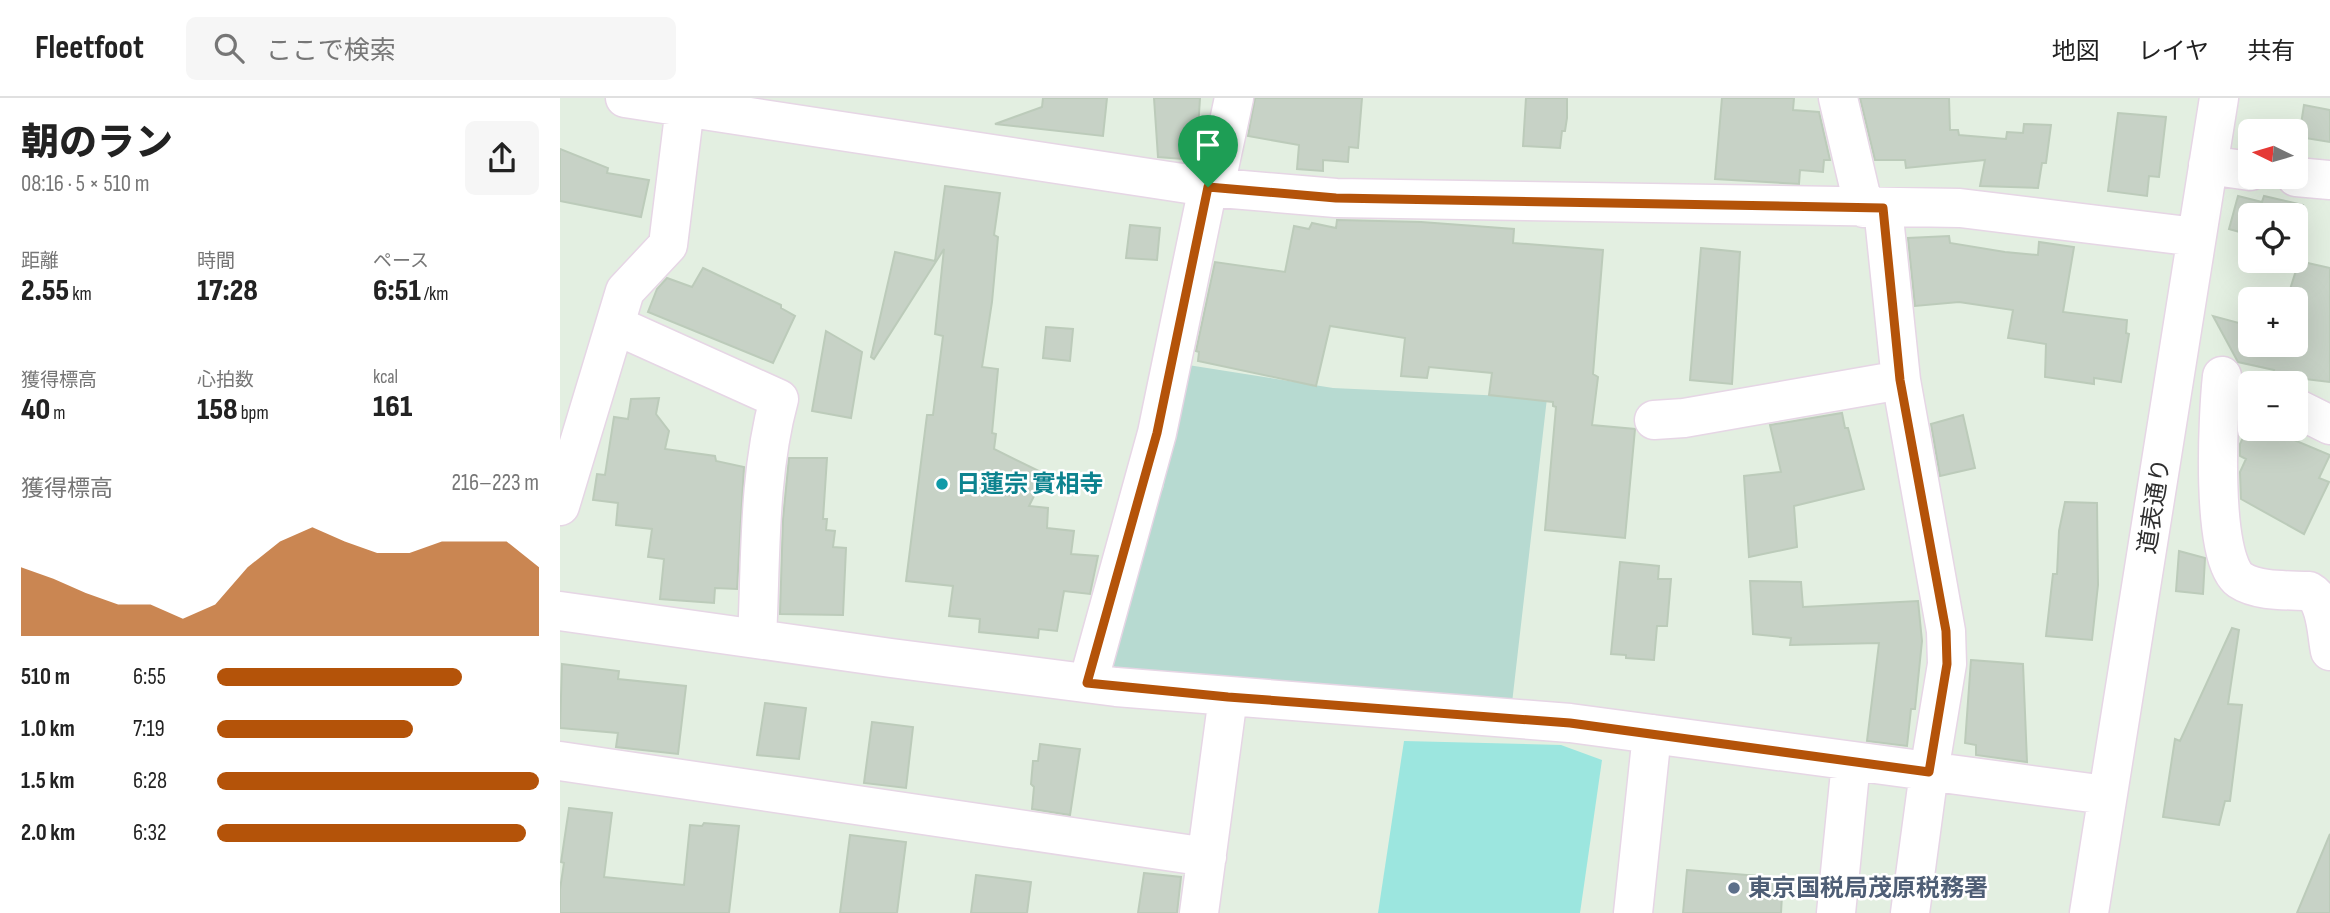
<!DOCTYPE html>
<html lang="ja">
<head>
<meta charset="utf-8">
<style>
  :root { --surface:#fff; --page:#f6f6f6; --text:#222; --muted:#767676; --line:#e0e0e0; --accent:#b45309 }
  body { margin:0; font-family:"Sofia Sans Condensed","Noto Sans JP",sans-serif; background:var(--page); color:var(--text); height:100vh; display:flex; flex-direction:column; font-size:26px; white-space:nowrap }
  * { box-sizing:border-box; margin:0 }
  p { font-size:23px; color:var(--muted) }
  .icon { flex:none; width:38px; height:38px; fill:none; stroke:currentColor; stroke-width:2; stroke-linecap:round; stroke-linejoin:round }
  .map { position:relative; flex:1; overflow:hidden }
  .details { display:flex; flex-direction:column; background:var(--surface); width:560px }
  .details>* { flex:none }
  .needle { width:46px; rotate:275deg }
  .tools { position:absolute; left:1678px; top:21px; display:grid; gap:14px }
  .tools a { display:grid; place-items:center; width:70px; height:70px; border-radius:10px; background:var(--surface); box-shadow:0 7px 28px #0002; font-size:35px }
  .pin { position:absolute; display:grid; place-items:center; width:60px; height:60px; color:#fff; margin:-72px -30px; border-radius:50% 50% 50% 0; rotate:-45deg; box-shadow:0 0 7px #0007 }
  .pin .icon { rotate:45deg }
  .round { display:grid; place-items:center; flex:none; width:74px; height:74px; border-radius:10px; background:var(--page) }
  .head { display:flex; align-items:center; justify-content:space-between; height:119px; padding:0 21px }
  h1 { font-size:38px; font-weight:800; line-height:52px }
  .figures { display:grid; grid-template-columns:repeat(3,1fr); gap:10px; height:119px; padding:7px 21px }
  .figures div { display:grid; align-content:center }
  .figures b { font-size:30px; font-weight:800 }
  .figures small { font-size:19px; font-weight:400 }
  .figures p { font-size:19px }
  .chart { height:196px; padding:14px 21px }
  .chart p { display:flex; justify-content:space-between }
  .chart svg { width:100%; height:126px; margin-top:7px; fill:var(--accent); opacity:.7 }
  ul { padding:0 21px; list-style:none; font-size:23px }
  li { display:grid; grid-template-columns:112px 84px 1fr; align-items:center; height:52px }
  li i { height:18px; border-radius:9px; background:var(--accent) }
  header { display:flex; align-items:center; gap:42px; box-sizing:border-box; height:98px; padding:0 35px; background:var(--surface); border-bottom:2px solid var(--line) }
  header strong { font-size:33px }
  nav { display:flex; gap:38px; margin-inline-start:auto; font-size:24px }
  .search { width:490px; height:63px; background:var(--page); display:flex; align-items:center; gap:18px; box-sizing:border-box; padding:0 24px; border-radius:10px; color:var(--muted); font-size:26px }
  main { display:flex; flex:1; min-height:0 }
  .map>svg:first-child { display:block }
  .green { fill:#9ce6df }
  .cemetery { fill:#b7dad1 }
  .building { fill:#c7d2c6; stroke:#bccbba; stroke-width:2 }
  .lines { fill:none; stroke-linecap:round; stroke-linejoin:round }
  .minor-casing { stroke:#e6d6e5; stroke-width:41 }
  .minor { stroke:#fff; stroke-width:38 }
  .route-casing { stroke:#fff; stroke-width:14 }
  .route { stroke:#b45309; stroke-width:9 }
  .culture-dot { fill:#0f9aa8; stroke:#fff; stroke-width:2.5 }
  .service-dot { fill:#5c6f8a; stroke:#fff; stroke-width:2.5 }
  .labels { text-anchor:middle; stroke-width:5; stroke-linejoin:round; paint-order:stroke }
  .culture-label { font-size:24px; font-weight:bold; fill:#0d838f; stroke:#fff; text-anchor:start }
  .street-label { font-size:24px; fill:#2e2e2e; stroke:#fff }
  .service-label { font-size:24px; font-weight:bold; fill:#4e5e75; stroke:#fff; text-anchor:start }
</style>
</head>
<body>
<header>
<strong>Fleetfoot</strong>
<div class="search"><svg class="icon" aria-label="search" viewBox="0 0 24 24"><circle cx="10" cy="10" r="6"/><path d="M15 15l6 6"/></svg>ここで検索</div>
<nav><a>地図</a><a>レイヤ</a><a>共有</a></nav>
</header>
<main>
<section class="details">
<div class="head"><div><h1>朝のラン</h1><p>08:16 · 5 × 510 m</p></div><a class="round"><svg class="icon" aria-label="share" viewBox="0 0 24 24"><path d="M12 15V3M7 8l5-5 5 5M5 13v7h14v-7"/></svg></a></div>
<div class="figures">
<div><p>距離</p><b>2.55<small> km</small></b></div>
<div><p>時間</p><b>17:28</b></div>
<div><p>ペース</p><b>6:51<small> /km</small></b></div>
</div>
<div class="figures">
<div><p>獲得標高</p><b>40<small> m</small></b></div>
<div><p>心拍数</p><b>158<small> bpm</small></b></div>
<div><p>kcal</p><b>161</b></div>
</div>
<div class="chart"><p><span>獲得標高</span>216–223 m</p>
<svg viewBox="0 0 160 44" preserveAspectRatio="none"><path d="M0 44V20L10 24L20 29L30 33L40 33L50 38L60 33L70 20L80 11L90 6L100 11L110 15L120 15L130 11L140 11L150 11L160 20V44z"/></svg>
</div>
<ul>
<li><b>510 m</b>6:55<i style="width:76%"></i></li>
<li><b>1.0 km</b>7:19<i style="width:61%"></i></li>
<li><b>1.5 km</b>6:28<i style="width:100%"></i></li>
<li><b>2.0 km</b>6:32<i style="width:96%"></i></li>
</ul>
</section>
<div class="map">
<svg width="1770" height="815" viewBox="0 0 1770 815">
  <rect width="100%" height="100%" fill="#e3efe1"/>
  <path class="green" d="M 844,643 L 1001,647 L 1042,662 L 1020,815 L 818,815 Z"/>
  <path class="cemetery" d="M 628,267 L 773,290 L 987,300 L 952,605 L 559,574 L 547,560 L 589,413 L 603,391 Z"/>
  <path class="building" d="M 483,0 L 547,0 L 543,38 L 435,26 L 482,9 Z
    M 594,0 L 640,0 L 636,62 L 598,59 Z
    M 695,0 L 802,0 L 798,50 L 789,49 L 788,64 L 763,62 L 763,73 L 737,71 L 739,47 L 688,38 Z
    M 966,0 L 1007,0 L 1007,20 L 1005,33 L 1002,33 L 1000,50 L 963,48 Z
    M 1162,0 L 1234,0 L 1233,12 L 1259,14 L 1270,62 L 1264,62 L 1263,74 L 1240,72 L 1239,86 L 1155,81 Z
    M 1300,0 L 1389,0 L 1390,32 L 1398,32 L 1399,37 L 1446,41 L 1447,34 L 1463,35 L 1464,26 L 1491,27 L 1486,65 L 1482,65 L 1478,90 L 1420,88 L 1425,62 L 1346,70 L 1345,62 L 1315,62 Z
    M 1744,7 L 1770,12 L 1770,44 L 1739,39 Z
    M 1558,15 L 1606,19 L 1599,79 L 1589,78 L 1587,98 L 1548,93 Z
    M 0,51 L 48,70 L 47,75 L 89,82 L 81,119 L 0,103 Z
    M 385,88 L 440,95 L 434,137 L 438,139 L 432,204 L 422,269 L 438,271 L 432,335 L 436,336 L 434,351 L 485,376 L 469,408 L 488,410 L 487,430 L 514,433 L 511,456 L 538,458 L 530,496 L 504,493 L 497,533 L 479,531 L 478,540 L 419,534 L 420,521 L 389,518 L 393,488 L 346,483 L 367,317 L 373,317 L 383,238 L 375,236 L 384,151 L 314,261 L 311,259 L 335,154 L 375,163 Z
    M 1678,98 L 1702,104 L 1704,98 L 1743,107 L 1736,135 L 1736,117 L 1690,117 L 1690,137 L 1669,131 Z
    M 777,122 L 861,124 L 954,131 L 953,145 L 1043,152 L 1033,276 L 1038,279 L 1032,327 L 1075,331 L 1065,440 L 985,432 L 996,309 L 993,308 L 993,304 L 929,297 L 932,275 L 869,269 L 867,280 L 841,278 L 845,240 L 770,228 L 756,288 L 638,263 L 639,254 L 636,253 L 655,164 L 725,174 L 734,128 L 749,131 L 752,125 L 776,130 Z
    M 570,127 L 600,130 L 597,162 L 566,160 Z
    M 1389,138 L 1390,145 L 1445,154 L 1478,157 L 1479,144 L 1514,149 L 1503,214 L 1567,222 L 1566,235 L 1569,236 L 1561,284 L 1534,280 L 1534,286 L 1485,279 L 1486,246 L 1448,240 L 1453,212 L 1399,204 L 1355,208 L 1348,140 Z
    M 1141,150 L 1180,154 L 1172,286 L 1130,282 Z
    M 1739,163 L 1770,170 L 1770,284 L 1712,277 L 1714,272 L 1678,264 L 1653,218 L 1690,228 L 1690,247 L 1736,247 L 1736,201 L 1727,201 Z
    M 143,170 L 221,207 L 221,210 L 235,218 L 213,265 L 88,214 L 97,191 L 107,180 L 132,189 Z
    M 486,229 L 513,231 L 510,263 L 483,260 Z
    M 266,233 L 302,254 L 291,320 L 252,313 Z
    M 99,300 L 96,316 L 109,333 L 105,351 L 155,358 L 156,363 L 184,369 L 177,491 L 155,490 L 154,505 L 100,501 L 104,461 L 88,459 L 92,431 L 56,427 L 58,405 L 33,402 L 37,376 L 45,377 L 54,319 L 68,321 L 71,301 Z
    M 1282,315 L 1285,330 L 1288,330 L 1304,391 L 1234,408 L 1237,449 L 1189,459 L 1184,378 L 1221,374 L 1210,327 Z
    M 1403,317 L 1415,370 L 1380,378 L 1371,326 Z
    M 1687,331 L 1708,331 L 1770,357 L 1759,380 L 1769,384 L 1744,436 L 1681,401 L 1680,374 L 1686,361 L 1680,358 L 1680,346 Z
    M 229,360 L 267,360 L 263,421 L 267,421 L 266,432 L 275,433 L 273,449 L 286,450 L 283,517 L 220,516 L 223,421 Z
    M 1505,404 L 1537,405 L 1538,487 L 1532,542 L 1486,538 L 1493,476 L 1497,476 L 1499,433 Z
    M 1619,453 L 1645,460 L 1643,496 L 1616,493 Z
    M 1060,464 L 1099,468 L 1098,481 L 1111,481 L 1107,528 L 1097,528 L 1094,562 L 1066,560 L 1066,557 L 1051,556 Z
    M 1190,483 L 1241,484 L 1243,509 L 1358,503 L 1362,543 L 1355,611 L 1351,611 L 1347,648 L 1307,643 L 1319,545 L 1230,547 L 1231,540 L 1193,536 Z
    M 1672,530 L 1679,532 L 1668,606 L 1682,607 L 1670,703 L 1665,703 L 1659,727 L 1603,719 L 1615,641 L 1620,643 Z
    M 1411,562 L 1463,566 L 1467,664 L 1416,657 L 1416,647 L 1405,645 Z
    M 2,566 L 59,573 L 58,581 L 126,588 L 118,656 L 56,649 L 58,635 L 0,630 Z
    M 205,605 L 246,610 L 239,661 L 197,657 Z
    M 312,624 L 353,629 L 346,690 L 304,685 Z
    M 480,646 L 520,651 L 510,717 L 472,711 L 474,689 L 471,686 L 473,663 L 478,663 Z
    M 9,710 L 52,715 L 44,779 L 124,787 L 130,727 L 142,728 L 144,725 L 179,728 L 169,815 L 0,815 L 0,791 L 4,765 L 1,764 Z
    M 290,737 L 346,744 L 337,815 L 280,815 Z
    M 1770,737 L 1770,815 L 1737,815 L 1770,736 Z
    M 1127,772 L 1223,780 L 1221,815 L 1123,815 Z
    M 584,775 L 621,779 L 617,815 L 578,815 Z
    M 416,777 L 471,784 L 467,815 L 411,815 Z"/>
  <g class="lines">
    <g class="minor-casing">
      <path id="minor" d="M 65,0 L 648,89 L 776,100 L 1400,110 L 1636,139
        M 1278,0 L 1304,110
        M 1648,67 L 1690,73
        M 1736,79 L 1770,82
        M 655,89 L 674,0
        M 1323,110 L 1341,282 L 1386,533 L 1387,566 L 1369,674 L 1350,815
        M 55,227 L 219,301 C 198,378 201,461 197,541
        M 1662,278 C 1658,315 1650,461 1680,482 C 1698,494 1728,492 1749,493 C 1767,503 1766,534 1770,553
        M 1736,310 L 1770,327
        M 1094,322 L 1124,320 L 1341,282
        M 0,408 L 65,193 L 108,147 L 125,9
        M 0,513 L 331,560 L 556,589 L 1010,625 L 1546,697
        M 528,585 L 597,335 L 648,89
        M 0,663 L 647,759
        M 639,815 L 668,599
        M 1073,815 L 1092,636
        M 1276,815 L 1291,664
        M 1529,815 L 1659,0"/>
    </g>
    <use href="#minor" class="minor"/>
  </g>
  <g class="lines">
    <g class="route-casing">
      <path id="route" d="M 648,89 L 776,100 L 1323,110 L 1340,282 L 1386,533 L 1387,566 L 1369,674 L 1010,625 L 668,599 L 527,585 L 597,335 Z"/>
    </g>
    <use href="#route" class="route"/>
  </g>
  <circle class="culture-dot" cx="382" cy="386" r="7"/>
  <circle class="service-dot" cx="1174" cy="790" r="7"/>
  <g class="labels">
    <g class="culture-label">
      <text x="396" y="394">日蓮宗 實相寺</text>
    </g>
    <g class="street-label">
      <text transform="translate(1594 408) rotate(-81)" y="8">道表通り</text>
    </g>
    <g class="service-label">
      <text x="1188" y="798">東京国税局茂原税務署</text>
    </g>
  </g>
</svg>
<div class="tools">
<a><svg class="needle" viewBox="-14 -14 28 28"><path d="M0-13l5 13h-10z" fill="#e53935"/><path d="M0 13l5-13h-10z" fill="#767676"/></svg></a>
<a><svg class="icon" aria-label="locate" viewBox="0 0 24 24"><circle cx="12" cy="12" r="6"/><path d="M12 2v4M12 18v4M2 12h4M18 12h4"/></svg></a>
<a>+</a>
<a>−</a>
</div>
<div class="pin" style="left:648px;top:89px;background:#1e9e55"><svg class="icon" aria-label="arrive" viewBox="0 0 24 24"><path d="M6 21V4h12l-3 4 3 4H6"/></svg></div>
</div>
</main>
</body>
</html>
